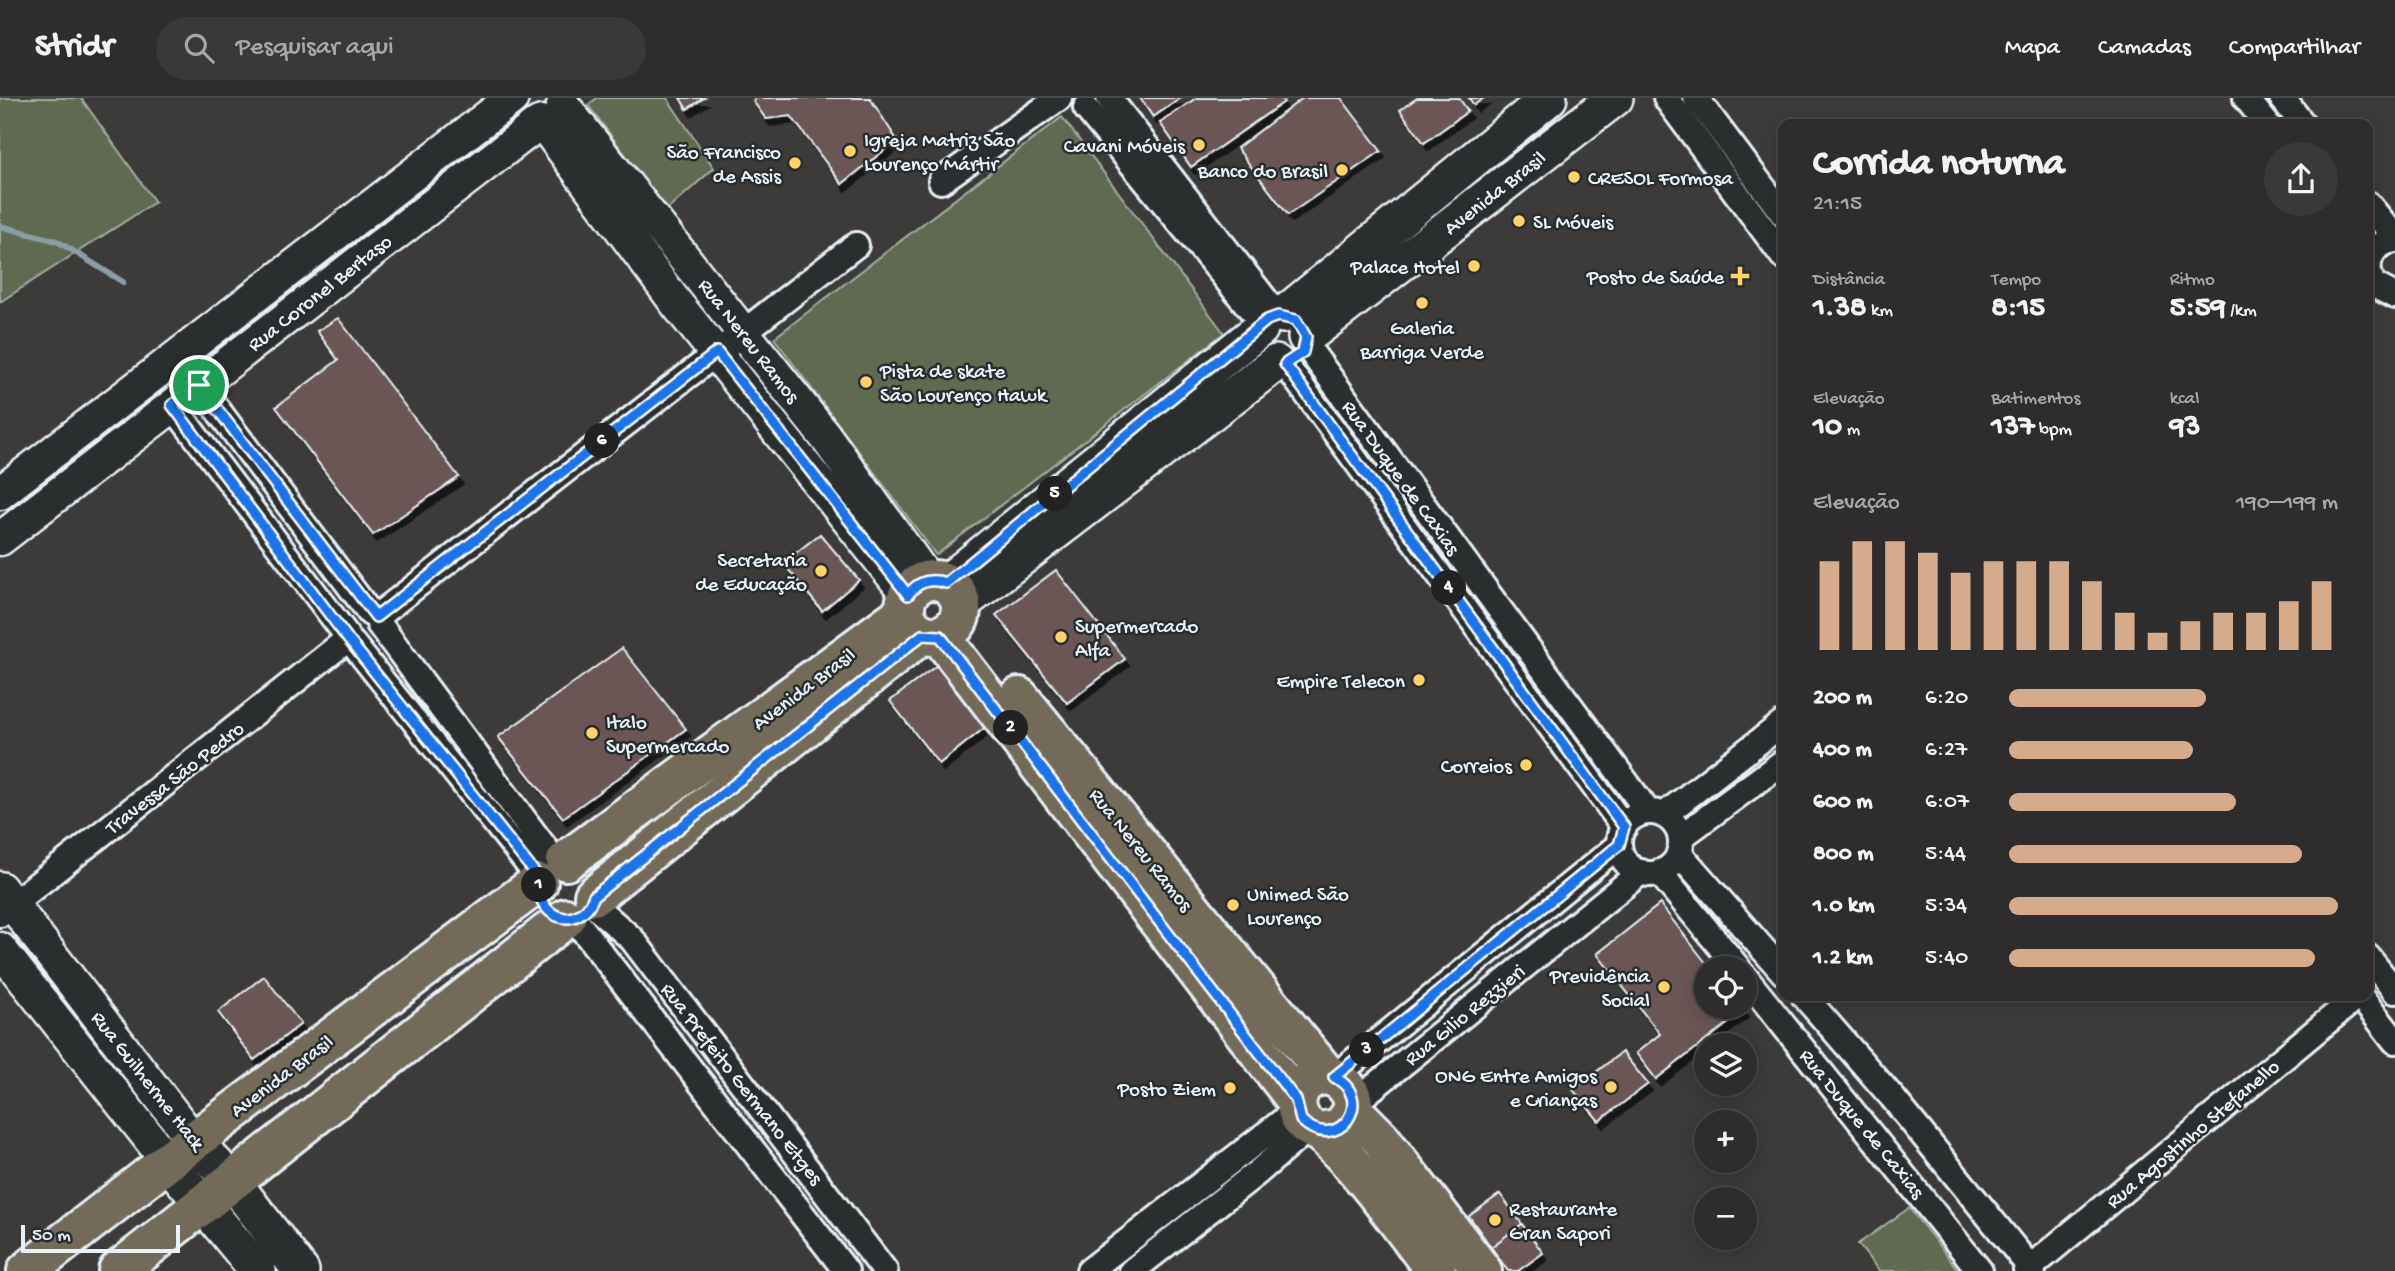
<!DOCTYPE html>
<html lang="pt">
<head>
<meta charset="utf-8">
<style>
  :root { --surface:#2e2c2c; --page:#3a3838; --text:#f1f3f6; --muted:#a7a7a9; --line:#494848; --accent:#d6ab8b }
  body { margin:0; font-family:"Gochi Hand",sans-serif; background:var(--page); color:var(--text); height:100vh; display:flex; flex-direction:column; font-size:26px; white-space:nowrap }
  * { box-sizing:border-box; margin:0 }
  p { font-size:23px; color:var(--muted) }
  .icon { flex:none; width:38px; height:38px; fill:none; stroke:currentColor; stroke-width:2; stroke-linecap:round; stroke-linejoin:round }
  .map { position:relative; flex:1; overflow:hidden }
  .side { position:absolute; left:1778px; top:21px; width:595px; height:882px; display:flex; flex-direction:column; background:var(--surface); border-radius:14px; box-shadow:0 4px 18px #0003,0 0 0 2px var(--line) }
  .side>* { flex:none }
  .tools { position:absolute; left:1694px; top:858px; display:grid; gap:14px }
  .tools a { display:grid; place-items:center; width:63px; height:63px; border-radius:50%; background:var(--surface); box-shadow:0 4px 18px #0003,0 0 0 2px var(--line); font-size:35px }
  .scale { position:absolute; left:21px; bottom:18px; width:159px; box-sizing:border-box; padding-left:7px; border:4px solid #e8f1f8; border-top:0; font-size:19px; line-height:24px; white-space:nowrap; color:#e8f1f8; -webkit-text-stroke:5px #2a2d2e; paint-order:stroke }
  .pin { position:absolute; display:grid; place-items:center; width:60px; height:60px; color:#fff; margin:-30px; border:4px solid #fff; border-radius:50%; box-shadow:0 2px 7px #0007 }
  .km { position:absolute; width:35px; height:35px; margin:-18px; border-radius:50%; background:#222; color:#fff; font-size:19px; line-height:35px; text-align:center }
  .round { display:grid; place-items:center; flex:none; width:74px; height:74px; border-radius:37px; background:var(--page) }
  .summary { display:flex; align-items:center; justify-content:space-between; height:119px; padding:0 35px }
  h1 { font-size:38px; font-weight:700; line-height:52px }
  .stats { display:grid; grid-template-columns:repeat(3,1fr); gap:10px; height:119px; padding:7px 35px }
  .stats div { display:grid; align-content:center }
  .stats b { font-size:30px; font-weight:700 }
  .stats small { font-size:19px; font-weight:400 }
  .stats p { font-size:19px }
  .chart { height:196px; padding:14px 35px }
  .chart p { display:flex; justify-content:space-between }
  .chart svg { width:100%; height:126px; margin-top:7px; stroke:var(--accent); stroke-width:6 }
  ul { padding:0 35px; list-style:none; font-size:23px }
  li { display:grid; grid-template-columns:112px 84px 1fr; align-items:center; height:52px }
  li i { height:18px; border-radius:9px; background:var(--accent) }
  header { display:flex; align-items:center; gap:42px; box-sizing:border-box; height:98px; padding:0 35px; background:var(--surface); border-bottom:2px solid var(--line) }
  header strong { font-size:33px }
  nav { display:flex; gap:38px; margin-inline-start:auto; font-size:24px }
  .search { width:490px; height:63px; background:var(--page); display:flex; align-items:center; gap:18px; box-sizing:border-box; padding:0 24px; border-radius:38px; color:var(--muted); font-size:26px }
  .map>svg:first-child { display:block }
  .green { fill:#616b52; stroke:#a4aea5; stroke-width:2 }
  .lines { fill:none; stroke-linecap:round; stroke-linejoin:round }
  .stream { stroke:#899fa5; stroke-width:6 }
  .building { fill:#6a5755; stroke:#e8f1f8; stroke-width:2; filter:url(#shadow) }
  .minor-casing { stroke:#e8f1f8; stroke-width:30 }
  .tertiary-casing { stroke:#e8f1f8; stroke-width:37 }
  .secondary-casing { stroke:#e8f1f8; stroke-width:40 }
  .primary-casing { stroke:#e8f1f8; stroke-width:44 }
  .minor { stroke:#2a2d2e; stroke-width:24 }
  .tertiary { stroke:#2a2d2e; stroke-width:32 }
  .secondary { stroke:#2a2d2e; stroke-width:35 }
  .primary { stroke:#736b5a; stroke-width:38 }
  .route-casing { stroke:#fff; stroke-width:14 }
  .route { stroke:#1a73e8; stroke-width:9 }
  .poi-dot { fill:#ffd166; stroke:#2a2d2e; stroke-width:2.5 }
  .labels { text-anchor:middle; stroke-width:5; stroke-linejoin:round; paint-order:stroke }
  .poi-label { font-size:21px; fill:#e8f1f8; stroke:#2a2d2e; text-anchor:end }
  .street-label { font-size:21px; fill:#e8f1f8; stroke:#2a2d2e }
</style>
</head>
<body>
<header>
<strong>Stridr</strong>
<div class="search"><svg class="icon" aria-label="search" viewBox="0 0 24 24"><circle cx="10" cy="10" r="6"/><path d="M15 15l6 6"/></svg>Pesquisar aqui</div>
<nav><a>Mapa</a><a>Camadas</a><a>Compartilhar</a></nav>
</header>
<div class="map">
<svg width="2395" height="1173" viewBox="0 0 2395 1173">
  <defs>
    <filter id="shadow"><feDropShadow dx="4" dy="7" stdDeviation="0" flood-color="#0009"/></filter>
  </defs>
  <rect width="100%" height="100%" fill="#3d3a3a"/>
  <filter id="ink" filterUnits="userSpaceOnUse"><feTurbulence type="fractalNoise" baseFrequency=".0143" numOctaves="2"/><feDisplacementMap in="SourceGraphic" scale="14" xChannelSelector="R" yChannelSelector="G"/><feConvolveMatrix kernelMatrix="1 2 1 2 8 2 1 2 1" color-interpolation-filters="sRGB"/></filter>
  <g filter="url(#ink)">
    <path class="green" d="M 0,0 L 81,0 L 155,104 L 0,204 Z
      M 597,0 L 667,0 L 714,70 L 667,112 L 588,7 Z
      M 1062,19 L 1224,235 L 936,457 L 774,240 Z
      M 1909,1110 L 1959,1173 L 1879,1173 L 1858,1146 Z"/>
    <g class="lines">
      <path class="stream" d="M 0,128 L 57,143 L 123,184"/>
    </g>
    <path class="building" d="M 680,0 L 704,0 L 687,11 Z
      M 756,0 L 870,0 L 897,42 L 842,86 L 791,18 L 766,21 L 753,3 Z
      M 1140,0 L 1181,0 L 1153,19 Z
      M 1196,0 L 1281,0 L 1284,4 L 1191,69 L 1160,25 Z
      M 1303,0 L 1341,0 L 1381,53 L 1288,117 L 1237,50 Z
      M 1417,0 L 1459,0 L 1468,13 L 1424,45 L 1400,12 Z
      M 1469,0 L 1484,0 L 1474,7 Z
      M 338,220 L 459,379 L 373,437 L 276,309 L 338,262 L 317,233 Z
      M 820,436 L 859,482 L 822,513 L 783,465 Z
      M 1056,472 L 1125,561 L 1067,605 L 996,517 Z
      M 622,550 L 686,631 L 563,720 L 498,639 Z
      M 941,564 L 988,627 L 939,666 L 890,603 Z
      M 1660,806 L 1710,870 L 1706,870 L 1706,908 L 1741,908 L 1744,913 L 1656,981 L 1636,955 L 1660,936 L 1597,856 Z
      M 264,878 L 301,926 L 254,962 L 218,914 Z
      M 1622,954 L 1648,986 L 1599,1023 L 1573,992 Z
      M 1500,1096 L 1522,1126 L 1491,1149 L 1469,1118 Z
      M 1522,1126 L 1543,1155 L 1518,1173 L 1508,1173 L 1491,1149 Z"/>
    <g class="lines">
      <g class="minor-casing">
        <path id="minor" d="M 1109,0 L 1278,218
          M 1666,0 L 1783,158
          M 1696,0 L 1783,116
          M 2246,0 L 2267,26
          M 2282,0 L 2303,26
          M 1086,10 L 1263,226
          M 941,83 L 1059,0
          M 2368,106 L 2395,139
          M 2395,142 C 2371,145 2362,167 2374,187 L 2395,198
          M 1306,247 L 1648,714
          M 1285,266 L 1624,729
          M 199,287 L 370,515
          M 172,307 L 345,535
          M 376,519 L 856,147
          M 379,526 L 556,765
          M 353,546 L 539,780
          M1619 745a31 31 0 1 1 62 0a31 31 0 1 1-62 0Z
          M 1664,717 L 1783,625
          M 1681,739 L 1783,664
          M 1679,755 L 1783,874
          M 1659,774 L 1738,870
          M 591,805 L 632,841 L 885,1173
          M 0,816 L 348,541
          M 573,819 L 846,1173
          M 2368,859 L 2395,893
          M 1745,879 L 1980,1173
          M 1804,898 L 1892,999 L 2033,1173
          M 2360,898 L 2395,943
          M 1334,979 L 1619,747
          M 1354,1005 L 1641,774
          M 1089,1173 L 1297,1012
          M 1132,1173 L 1258,1074 L 1309,1030
          M 2026,1173 L 2358,898"/>
      </g>
      <g class="tertiary-casing">
        <path id="tertiary" d="M 563,7 L 825,338 L 928,482
          M 542,24 L 676,205 L 908,497
          M 0,395 L 512,0
          M 0,441 L 539,25
          M 0,790 L 194,1043
          M 0,851 L 169,1065"/>
      </g>
      <g class="secondary-casing">
        <path id="secondary" d="M 1283,217 L 1549,0
          M 1306,239 L 1615,0
          M 946,485 L 1260,231
          M 961,506 L 1276,265
          M 194,1043 L 233,1084 L 301,1173
          M 169,1065 L 258,1173"/>
      </g>
      <g class="primary-casing">
        <path id="primary" d="M905 510a28 28 0 1 1 56 0a28 28 0 1 1-56 0Z
          M 940,538 L 1296,1002
          M 1019,599 L 1327,977
          M 566,763 L 905,514
          M 594,798 L 922,536
          M 1353,1013 L 1380,1040 L 1482,1173
          M 1320,1034 L 1341,1030 L 1353,1013 C 1356,989 1331,967 1308,983 C 1296,991 1293,1009 1301,1021 C 1306,1030 1315,1031 1322,1036 C 1332,1044 1341,1054 1349,1063 C 1380,1097 1407,1137 1436,1173
          M 27,1173 L 194,1043 L 538,785
          M 118,1173 L 566,820"/>
      </g>
      <use href="#minor" class="minor"/>
      <use href="#tertiary" class="tertiary"/>
      <use href="#secondary" class="secondary"/>
      <use href="#primary" class="primary"/>
    </g>
  </g>
  <g class="lines" filter="url(#ink)">
    <g class="route-casing">
      <path id="route" d="M 1278,218 L 1296,222 L 1306,239 L 1303,254 L 1285,266 L 1624,729 L 1619,747 L 1334,979 C 1377,1000 1338,1058 1301,1022 L 1296,1002 L 940,538 L 922,537 L 594,798 C 579,836 534,821 539,780 L 348,541 L 172,307 L 199,287 L 376,519 L 717,254 L 908,497 C 918,483 930,480 946,485 L 1267,222 Z"/>
    </g>
    <use href="#route" class="route"/>
  </g>
  <g class="poi-dot">
    <circle cx="1199" cy="47" r="7"/>
    <circle cx="850" cy="53" r="7"/>
    <circle cx="795" cy="65" r="7"/>
    <circle cx="1342" cy="72" r="7"/>
    <circle cx="1574" cy="79" r="7"/>
    <circle cx="1519" cy="123" r="7"/>
    <circle cx="1474" cy="168" r="7"/>
    <path d="M1736.5 167.5h7v7h7v7h-7v7h-7v-7h-7v-7h7z"/>
    <circle cx="1422" cy="205" r="7"/>
    <circle cx="866" cy="284" r="7"/>
    <circle cx="821" cy="473" r="7"/>
    <circle cx="1061" cy="539" r="7"/>
    <circle cx="1419" cy="582" r="7"/>
    <circle cx="592" cy="635" r="7"/>
    <circle cx="1526" cy="667" r="7"/>
    <circle cx="1233" cy="807" r="7"/>
    <circle cx="1664" cy="889" r="7"/>
    <circle cx="1611" cy="989" r="7"/>
    <circle cx="1230" cy="990" r="7"/>
    <circle cx="1495" cy="1122" r="7"/>
  </g>
  <g class="labels">
    <g class="poi-label">
      <text x="864" y="48" text-anchor="start">Igreja Matriz São<tspan x="864" dy="24">Lourenço Mártir</tspan></text>
      <text x="1185" y="54">Cavani Móveis</text>
      <text x="781" y="60">São Francisco<tspan x="781" dy="24">de Assis</tspan></text>
      <text x="1328" y="79">Banco do Brasil</text>
      <text x="1588" y="86" text-anchor="start">CRESOL Formosa</text>
      <text x="1533" y="130" text-anchor="start">SL Móveis</text>
      <text x="1460" y="175">Palace Hotel</text>
      <text x="1724" y="185">Posto de Saúde</text>
      <text x="1422" y="236" text-anchor="middle">Galeria<tspan x="1422" dy="24">Barriga Verde</tspan></text>
      <text x="880" y="279" text-anchor="start">Pista de skate<tspan x="880" dy="24">São Lourenço Hawk</tspan></text>
      <text x="807" y="468">Secretaria<tspan x="807" dy="24">de Educação</tspan></text>
      <text x="1075" y="534" text-anchor="start">Supermercado<tspan x="1075" dy="24">Alfa</tspan></text>
      <text x="1405" y="589">Empire Telecon</text>
      <text x="606" y="630" text-anchor="start">Italo<tspan x="606" dy="24">Supermercado</tspan></text>
      <text x="1512" y="674">Correios</text>
      <text x="1247" y="802" text-anchor="start">Unimed São<tspan x="1247" dy="24">Lourenço</tspan></text>
      <text x="1650" y="884">Previdência<tspan x="1650" dy="24">Social</tspan></text>
      <text x="1597" y="984">ONG Entre Amigos<tspan x="1597" dy="24">e Crianças</tspan></text>
      <text x="1216" y="997">Posto Ziem</text>
      <text x="1509" y="1117" text-anchor="start">Restaurante<tspan x="1509" dy="24">Gran Sapori</tspan></text>
    </g>
    <g class="street-label">
      <text transform="translate(1494 94) rotate(-38)" y="7">Avenida Brasil</text>
      <text transform="translate(319 194) rotate(-38)" y="7">Rua Coronel Bertaso</text>
      <text transform="translate(750 242) rotate(52)" y="7">Rua Nereu Ramos</text>
      <text transform="translate(1402 379) rotate(54)" y="7">Rua Duque de Caxias</text>
      <text transform="translate(803 590) rotate(-37)" y="7">Avenida Brasil</text>
      <text transform="translate(174 679) rotate(-38)" y="7">Travessa São Pedro</text>
      <text transform="translate(1142 751) rotate(51)" y="7">Rua Nereu Ramos</text>
      <text transform="translate(1464 916) rotate(-39)" y="7">Rua Gilio Rezzieri</text>
      <text transform="translate(281 977) rotate(-37)" y="7">Avenida Brasil</text>
      <text transform="translate(149 982) rotate(52)" y="7">Rua Guilherme Hack</text>
      <text transform="translate(743 985) rotate(52)" y="7">Rua Prefeito Germano Etges</text>
      <text transform="translate(1863 1025) rotate(51)" y="7">Rua Duque de Caxias</text>
      <text transform="translate(2192 1035) rotate(-40)" y="7">Rua Agostinho Stefanello</text>
    </g>
  </g>
</svg>
<div class="tools">
<a><svg class="icon" aria-label="locate" viewBox="0 0 24 24"><circle cx="12" cy="12" r="6"/><path d="M12 2v4M12 18v4M2 12h4M18 12h4"/></svg></a>
<a><svg class="icon" aria-label="layers" viewBox="0 0 24 24"><path d="M12 4l9 5-9 5-9-5zM3 14l9 5 9-5"/></svg></a>
<a>+</a>
<a>−</a>
</div>
<div class="scale">50 m</div>
<div class="pin" style="left:199px;top:287px;background:#1e9e55"><svg class="icon" aria-label="arrive" viewBox="0 0 24 24"><path d="M6 21V4h12l-3 4 3 4H6"/></svg></div>
<b class="km" style="left:539px;top:787px">1</b>
<b class="km" style="left:1011px;top:630px">2</b>
<b class="km" style="left:1367px;top:952px">3</b>
<b class="km" style="left:1449px;top:490px">4</b>
<b class="km" style="left:1055px;top:396px">5</b>
<b class="km" style="left:602px;top:343px">6</b>
<section class="side">
<div class="summary"><div><h1>Corrida noturna</h1><p>21:15</p></div><a class="round"><svg class="icon" aria-label="share" viewBox="0 0 24 24"><path d="M12 15V3M7 8l5-5 5 5M5 13v7h14v-7"/></svg></a></div>
<div class="stats">
<div><p>Distância</p><b>1.38<small> km</small></b></div>
<div><p>Tempo</p><b>8:15</b></div>
<div><p>Ritmo</p><b>5:59<small> /km</small></b></div>
</div>
<div class="stats">
<div><p>Elevação</p><b>10<small> m</small></b></div>
<div><p>Batimentos</p><b>137<small> bpm</small></b></div>
<div><p>kcal</p><b>93</b></div>
</div>
<div class="chart"><p><span>Elevação</span>190–199 m</p>
<svg viewBox="0 0 160 44" preserveAspectRatio="none"><path d="M5 44V13M15 44V6M25 44V6M35 44V10M45 44V17M55 44V13M65 44V13M75 44V13M85 44V20M95 44V31M105 44V38M115 44V34M125 44V31M135 44V31M145 44V27M155 44V20"/></svg>
</div>
<ul>
<li><b>200 m</b>6:20<i style="width:60%"></i></li>
<li><b>400 m</b>6:27<i style="width:56%"></i></li>
<li><b>600 m</b>6:07<i style="width:69%"></i></li>
<li><b>800 m</b>5:44<i style="width:89%"></i></li>
<li><b>1.0 km</b>5:34<i style="width:100%"></i></li>
<li><b>1.2 km</b>5:40<i style="width:93%"></i></li>
</ul>
</section>
</div>
</body>
</html>
